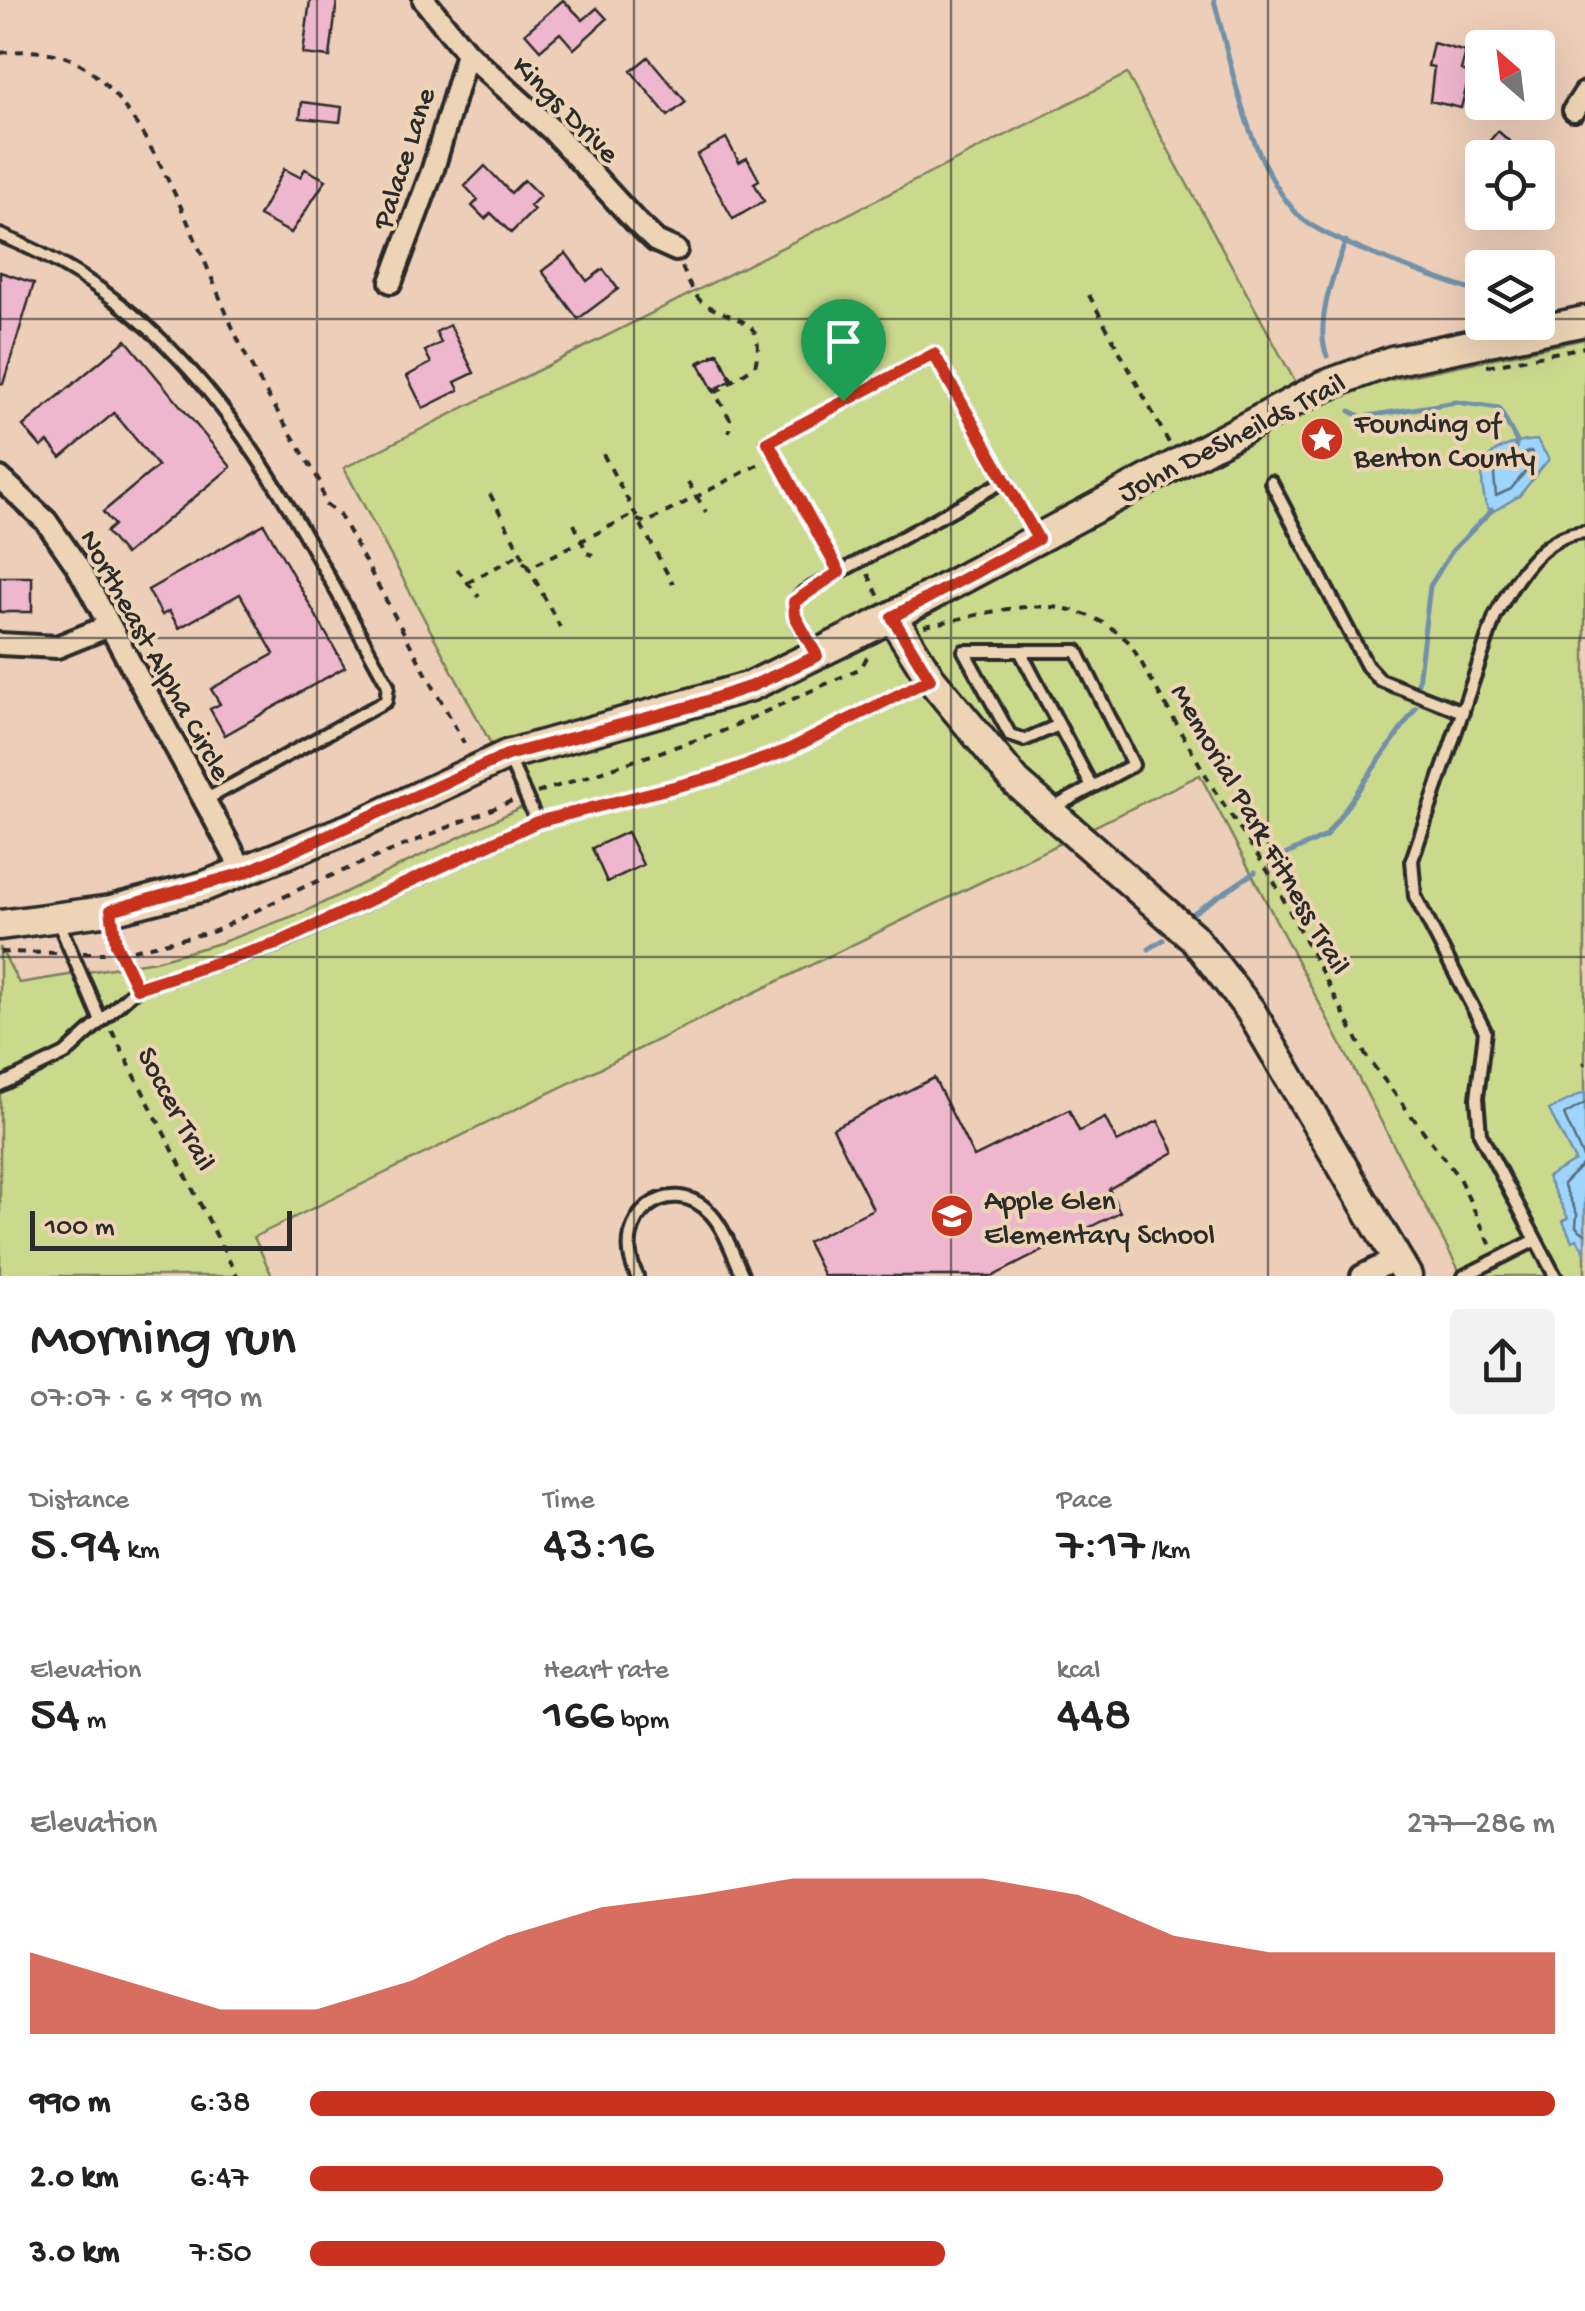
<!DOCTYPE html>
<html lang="en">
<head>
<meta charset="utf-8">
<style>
  :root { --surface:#fff; --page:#f2f2f2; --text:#222; --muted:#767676; --accent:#c8321e }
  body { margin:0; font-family:"Gochi Hand",sans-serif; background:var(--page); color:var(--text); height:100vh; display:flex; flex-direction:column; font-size:38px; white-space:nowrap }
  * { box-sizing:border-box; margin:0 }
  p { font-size:32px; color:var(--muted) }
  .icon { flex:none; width:55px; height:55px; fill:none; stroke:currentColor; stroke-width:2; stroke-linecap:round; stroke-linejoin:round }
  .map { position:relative; height:1276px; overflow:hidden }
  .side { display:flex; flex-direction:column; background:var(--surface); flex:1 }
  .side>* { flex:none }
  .needle { width:65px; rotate:332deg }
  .buttons { position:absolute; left:1465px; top:30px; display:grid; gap:20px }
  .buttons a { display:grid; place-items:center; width:90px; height:90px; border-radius:10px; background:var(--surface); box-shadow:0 10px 40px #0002; font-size:50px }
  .scale { position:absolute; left:30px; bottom:25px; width:262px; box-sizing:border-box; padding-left:10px; border:5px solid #2b2b2b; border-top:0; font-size:28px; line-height:35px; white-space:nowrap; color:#2b2b2b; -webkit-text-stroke:8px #ecd4b4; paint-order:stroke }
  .pin { position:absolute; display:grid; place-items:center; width:85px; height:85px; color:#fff; margin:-102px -42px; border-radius:50% 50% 50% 0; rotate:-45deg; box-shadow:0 0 10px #0007 }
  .pin .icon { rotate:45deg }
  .round { display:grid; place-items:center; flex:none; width:105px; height:105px; border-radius:10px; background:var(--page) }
  .head { display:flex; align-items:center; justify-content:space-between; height:170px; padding:0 30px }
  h1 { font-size:55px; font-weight:600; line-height:75px }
  .figures { display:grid; grid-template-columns:repeat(3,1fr); gap:15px; height:170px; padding:10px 30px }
  .figures div { display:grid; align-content:center }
  .figures b { font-size:50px; font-weight:600 }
  .figures small { font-size:28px; font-weight:400 }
  .figures p { font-size:28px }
  .chart { height:280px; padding:20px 30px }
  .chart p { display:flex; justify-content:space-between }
  .chart svg { width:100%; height:180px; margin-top:10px; fill:var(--accent); opacity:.7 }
  ul { padding:0 30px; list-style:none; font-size:32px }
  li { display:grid; grid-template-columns:160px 120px 1fr; align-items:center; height:75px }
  li i { height:25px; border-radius:12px; background:var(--accent) }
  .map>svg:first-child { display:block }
  .green { fill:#cbd98d; stroke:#7b825c; stroke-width:2.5 }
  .water { fill:#9ed5fd; stroke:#7091a9; stroke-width:2.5 }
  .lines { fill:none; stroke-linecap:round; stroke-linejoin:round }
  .shore { stroke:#596f7f; stroke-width:2.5 }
  .stream { stroke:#7091a9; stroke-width:5 }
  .building { fill:#efb7cd; stroke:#2b2b2b; stroke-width:2.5 }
  .lane-casing { stroke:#2b2b2b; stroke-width:18 }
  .street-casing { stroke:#2b2b2b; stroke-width:28 }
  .secondary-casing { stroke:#2b2b2b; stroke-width:35 }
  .path { stroke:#2b2b2b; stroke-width:4; stroke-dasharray:8 8; stroke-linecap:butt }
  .lane { stroke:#ecd4b4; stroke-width:10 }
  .street { stroke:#ecd4b4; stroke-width:20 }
  .secondary { stroke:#ecd4b4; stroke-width:28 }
  .route-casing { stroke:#fff; stroke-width:20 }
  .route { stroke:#c8321e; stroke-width:12 }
  .grid { fill:none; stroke:#2b2b2b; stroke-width:2.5; stroke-opacity:0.55 }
  .labels { text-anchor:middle; stroke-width:8; stroke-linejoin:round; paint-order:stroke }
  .street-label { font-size:30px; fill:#2b2b2b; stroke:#ecd4b4 }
  .poi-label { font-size:30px; fill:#2b2b2b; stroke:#ecd4b4; text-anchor:start }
</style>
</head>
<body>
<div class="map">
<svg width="1585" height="1276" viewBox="0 0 1585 1276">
  <rect width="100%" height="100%" fill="#edceb9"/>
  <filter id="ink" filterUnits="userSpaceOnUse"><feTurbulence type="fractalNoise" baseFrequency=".01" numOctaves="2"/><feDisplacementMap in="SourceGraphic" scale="20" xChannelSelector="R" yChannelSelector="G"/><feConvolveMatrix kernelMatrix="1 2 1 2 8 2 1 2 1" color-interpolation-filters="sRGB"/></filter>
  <g filter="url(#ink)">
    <path class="green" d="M 1127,74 L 1311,411 L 1376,383 L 1585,339 L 1585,1276 L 1462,1276 L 1200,775 L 254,1237 L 272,1276 L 0,1276 L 0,947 L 19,983 L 155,961 L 220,943 L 304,912 L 524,806 L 344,468 Z"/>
    <path class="water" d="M 1537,440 L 1549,459 L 1519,496 L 1492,512 C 1484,505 1485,500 1483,490 C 1477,452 1503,443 1537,440 Z
      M 1585,1092 L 1585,1253 L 1577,1239 L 1572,1241 L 1563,1221 L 1568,1218 L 1547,1177 L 1575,1161 L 1549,1110 Z"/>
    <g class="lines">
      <path class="shore" d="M 1531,451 L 1535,460 L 1511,489 L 1496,496 L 1493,465 Z
        M 1585,1103 L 1564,1115 L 1585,1162 L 1563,1184 L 1577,1214 L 1576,1227 L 1585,1234"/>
      <path class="stream" d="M 1214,0 C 1233,71 1247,159 1298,215 C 1321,240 1445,281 1482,294
        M 1327,356 C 1314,325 1334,271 1346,241
        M 1350,411 L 1362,417 L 1456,402 L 1499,408 L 1517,442 L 1515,448
        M 1418,683 L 1430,586 L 1452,551 L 1492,510
        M 1274,860 L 1326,836 L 1416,708
        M 1193,913 L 1255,872
        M 1149,949 L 1163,940"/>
    </g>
    <path class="building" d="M 310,0 L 337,0 L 330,57 L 303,54 Z
      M 563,0 L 583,20 L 597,8 L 607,19 L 574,49 L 560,33 L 540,50 L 525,33 Z
      M 1433,43 L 1466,52 L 1461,70 L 1470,73 L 1461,108 L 1430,101 L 1434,67 L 1428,66 Z
      M 648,57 L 686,102 L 668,116 L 631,71 Z
      M 302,102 L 342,107 L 340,122 L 300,118 Z
      M 1498,131 L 1528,158 L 1475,158 Z
      M 726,138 L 739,162 L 747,158 L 759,180 L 754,183 L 764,201 L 733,219 L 697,155 Z
      M 485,166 L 511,193 L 524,180 L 540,196 L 530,206 L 534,210 L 511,233 L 491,213 L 485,219 L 472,206 L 478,200 L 465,186 Z
      M 284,169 L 300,177 L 305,169 L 326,180 L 291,233 L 259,216 Z
      M 566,253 L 587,281 L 603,269 L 618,289 L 578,319 L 542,271 Z
      M 0,272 L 34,283 L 3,384 L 0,383 Z
      M 450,325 L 474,373 L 455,382 L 459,390 L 423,408 L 407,376 L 431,363 L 425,351 L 441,343 L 436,332 Z
      M 126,340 L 231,467 L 125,555 L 106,532 L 114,525 L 103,512 L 158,466 L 114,413 L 61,458 L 48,442 L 41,447 L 23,426 Z
      M 718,353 L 732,380 L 713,390 L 699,363 Z
      M 264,524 L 345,667 L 225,735 L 210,709 L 220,704 L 211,689 L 274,654 L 240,594 L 179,628 L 169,611 L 162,615 L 148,590 Z
      M 0,577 L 32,577 L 32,612 L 0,612 Z
      M 627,832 L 643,865 L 607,882 L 592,848 Z
      M 934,1078 L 974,1157 L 1069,1110 L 1079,1131 L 1105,1118 L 1117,1142 L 1158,1121 L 1174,1152 L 1109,1189 L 1120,1212 L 993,1276 L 824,1276 L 807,1242 L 873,1209 L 833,1128 Z"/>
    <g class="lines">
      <g class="lane-casing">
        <path id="lane" d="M 0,235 C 205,317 287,504 388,685 L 386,701 L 205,800
          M 1271,482 L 1367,666 L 1380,680 L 1463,712
          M 839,572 L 768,442 L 934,354 L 1036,535
          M 814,650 L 795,616 L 794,602 L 804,592 L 1006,480
          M 1020,651 L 1059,725 L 1024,740 L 1010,735 L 964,651 L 1077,651 L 1133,765 L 1053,808
          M 1059,725 L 1092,787
          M 508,756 L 537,822
          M 112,914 L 116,944 L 137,988
          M 57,919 L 100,1019
          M 0,1085 L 65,1054 L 137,988 L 276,945 L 537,822 L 717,776 L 786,751 L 930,679
          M 637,1276 C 608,1217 671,1170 711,1214 C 725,1229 734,1257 743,1276
          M 1464,1276 L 1536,1240
          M 1555,1276 L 1480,1134 L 1477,1098 L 1485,1031 L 1415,896 L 1412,860 L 1495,616 C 1515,580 1540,535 1585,532"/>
      </g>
      <g class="street-casing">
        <path id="street" d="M 424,0 L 467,53 L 552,130 L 635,221 L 656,241 L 676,250
          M 1574,110 L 1585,93
          M 391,282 L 433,169 L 467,53
          M 0,478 L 46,521 L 78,567 L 244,873
          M 0,644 L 57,647 L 109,626
          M 1362,1276 L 1398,1258"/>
      </g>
      <g class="secondary-casing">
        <path id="secondary" d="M 892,617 L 931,679 L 1016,782 L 1193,937 L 1250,1010 L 1407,1276
          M 0,925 L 111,910 L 205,886 L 358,825 L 507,755 L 751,686 L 870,628 L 1323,386 L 1392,361 L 1585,321"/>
      </g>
      <path class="path" d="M 0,53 C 21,50 48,50 68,58 C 149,91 206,275 243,350 C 265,395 295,438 320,482 L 324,504 L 339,514 L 464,743
        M 682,267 C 687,278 693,295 702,302 C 733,324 768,314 755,366 L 715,393 L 730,419 L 729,432
        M 1089,295 L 1169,443
        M 1487,366 L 1585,347
        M 715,393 L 699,363 L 718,353 L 733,383
        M 603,454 L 673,584
        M 688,482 L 706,512
        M 490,494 L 560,627
        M 574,524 L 587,553 L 593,555
        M 457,569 L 479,597
        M 868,574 L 879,597
        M 467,583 L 515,557 L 531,567 L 628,517 L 646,523 L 765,461
        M 924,626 C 998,613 1064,582 1130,643 L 1215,791 L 1271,876 L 1366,1056 L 1459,1178 L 1492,1248
        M 537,793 L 723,731 L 861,668 L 870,652
        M 133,950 L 215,931 L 304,887 L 514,800
        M 0,952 L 59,953
        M 83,953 L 104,953
        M 112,1031 L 237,1276
        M 1583,1064 L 1585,1063"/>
      <use href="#lane" class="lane"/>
      <use href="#street" class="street"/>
      <use href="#secondary" class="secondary"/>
    </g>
  </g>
  <g class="lines" filter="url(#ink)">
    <g class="route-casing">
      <path id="route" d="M 934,354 L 1038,539 L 892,617 L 930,679 L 786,751 L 717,776 L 537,822 L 276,944 L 137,988 L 116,944 L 111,910 L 244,873 L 507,755 L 692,706 L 752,686 L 817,656 L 795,616 L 794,602 L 839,572 L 768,442 Z"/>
    </g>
    <use href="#route" class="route"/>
  </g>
  <path class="grid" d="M 317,0 L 317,1276M 634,0 L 634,1276M 951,0 L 951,1276M 1268,0 L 1268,1276M 0,319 L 1482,319M 1538,319 L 1585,319M 0,638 L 1585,638M 0,957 L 1585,957"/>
  <defs>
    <g id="sight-disc" transform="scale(2.25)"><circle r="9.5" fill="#c8321e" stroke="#ecd4b4"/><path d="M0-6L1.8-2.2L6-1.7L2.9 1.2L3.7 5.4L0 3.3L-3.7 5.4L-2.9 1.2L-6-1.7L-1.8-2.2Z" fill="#fff"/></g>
    <g id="school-disc" transform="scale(2.25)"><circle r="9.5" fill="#c8321e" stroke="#ecd4b4"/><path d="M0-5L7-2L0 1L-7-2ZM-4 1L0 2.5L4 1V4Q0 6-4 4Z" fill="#fff"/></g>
  </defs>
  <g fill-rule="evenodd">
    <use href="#sight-disc" x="1322" y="439"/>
    <use href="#school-disc" x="952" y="1216"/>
  </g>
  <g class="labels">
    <g class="street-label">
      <text transform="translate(567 108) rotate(45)" y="10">Kings Drive</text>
      <text transform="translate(402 158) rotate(-72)" y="10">Palace Lane</text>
      <text transform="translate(1231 436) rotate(-27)" y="10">John DeSheilds Trail</text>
      <text transform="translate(157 654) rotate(61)" y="10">Northeast Alpha Circle</text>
      <text transform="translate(1262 828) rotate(60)" y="10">Memorial Park Fitness Trail</text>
      <text transform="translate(178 1108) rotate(62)" y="10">Soccer Trail</text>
    </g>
    <g class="poi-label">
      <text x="1354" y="432">Founding of<tspan x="1354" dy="34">Benton County</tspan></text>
      <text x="984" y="1209">Apple Glen<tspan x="984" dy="34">Elementary School</tspan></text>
    </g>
  </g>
</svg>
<div class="buttons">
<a><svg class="needle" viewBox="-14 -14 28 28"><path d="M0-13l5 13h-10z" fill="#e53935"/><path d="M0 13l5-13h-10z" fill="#767676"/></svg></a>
<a><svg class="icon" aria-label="locate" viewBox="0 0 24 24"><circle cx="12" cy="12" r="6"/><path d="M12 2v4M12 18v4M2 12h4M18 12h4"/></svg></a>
<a><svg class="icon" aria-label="layers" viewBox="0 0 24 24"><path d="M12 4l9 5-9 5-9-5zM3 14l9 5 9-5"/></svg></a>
</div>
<div class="scale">100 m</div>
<div class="pin" style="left:843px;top:401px;background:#1e9e55"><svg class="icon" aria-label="arrive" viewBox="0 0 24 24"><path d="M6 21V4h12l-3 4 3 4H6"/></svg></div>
</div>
<section class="side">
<div class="head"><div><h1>Morning run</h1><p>07:07 · 6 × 990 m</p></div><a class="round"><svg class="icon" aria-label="share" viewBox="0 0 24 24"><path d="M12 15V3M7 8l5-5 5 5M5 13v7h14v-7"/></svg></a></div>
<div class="figures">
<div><p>Distance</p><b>5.94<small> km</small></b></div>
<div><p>Time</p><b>43:16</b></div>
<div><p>Pace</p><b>7:17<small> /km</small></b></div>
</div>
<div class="figures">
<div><p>Elevation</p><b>54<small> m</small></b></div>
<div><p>Heart rate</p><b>166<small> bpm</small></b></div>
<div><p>kcal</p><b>448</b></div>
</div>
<div class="chart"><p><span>Elevation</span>277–286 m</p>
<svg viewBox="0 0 160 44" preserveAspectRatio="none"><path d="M0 44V24L10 31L20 38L30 38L40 31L50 20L60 13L70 10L80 6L90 6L100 6L110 10L120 20L130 24L140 24L150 24L160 24V44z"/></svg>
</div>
<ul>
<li><b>990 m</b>6:38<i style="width:100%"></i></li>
<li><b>2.0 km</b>6:47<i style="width:91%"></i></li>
<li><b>3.0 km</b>7:50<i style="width:51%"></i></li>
</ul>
</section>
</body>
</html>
